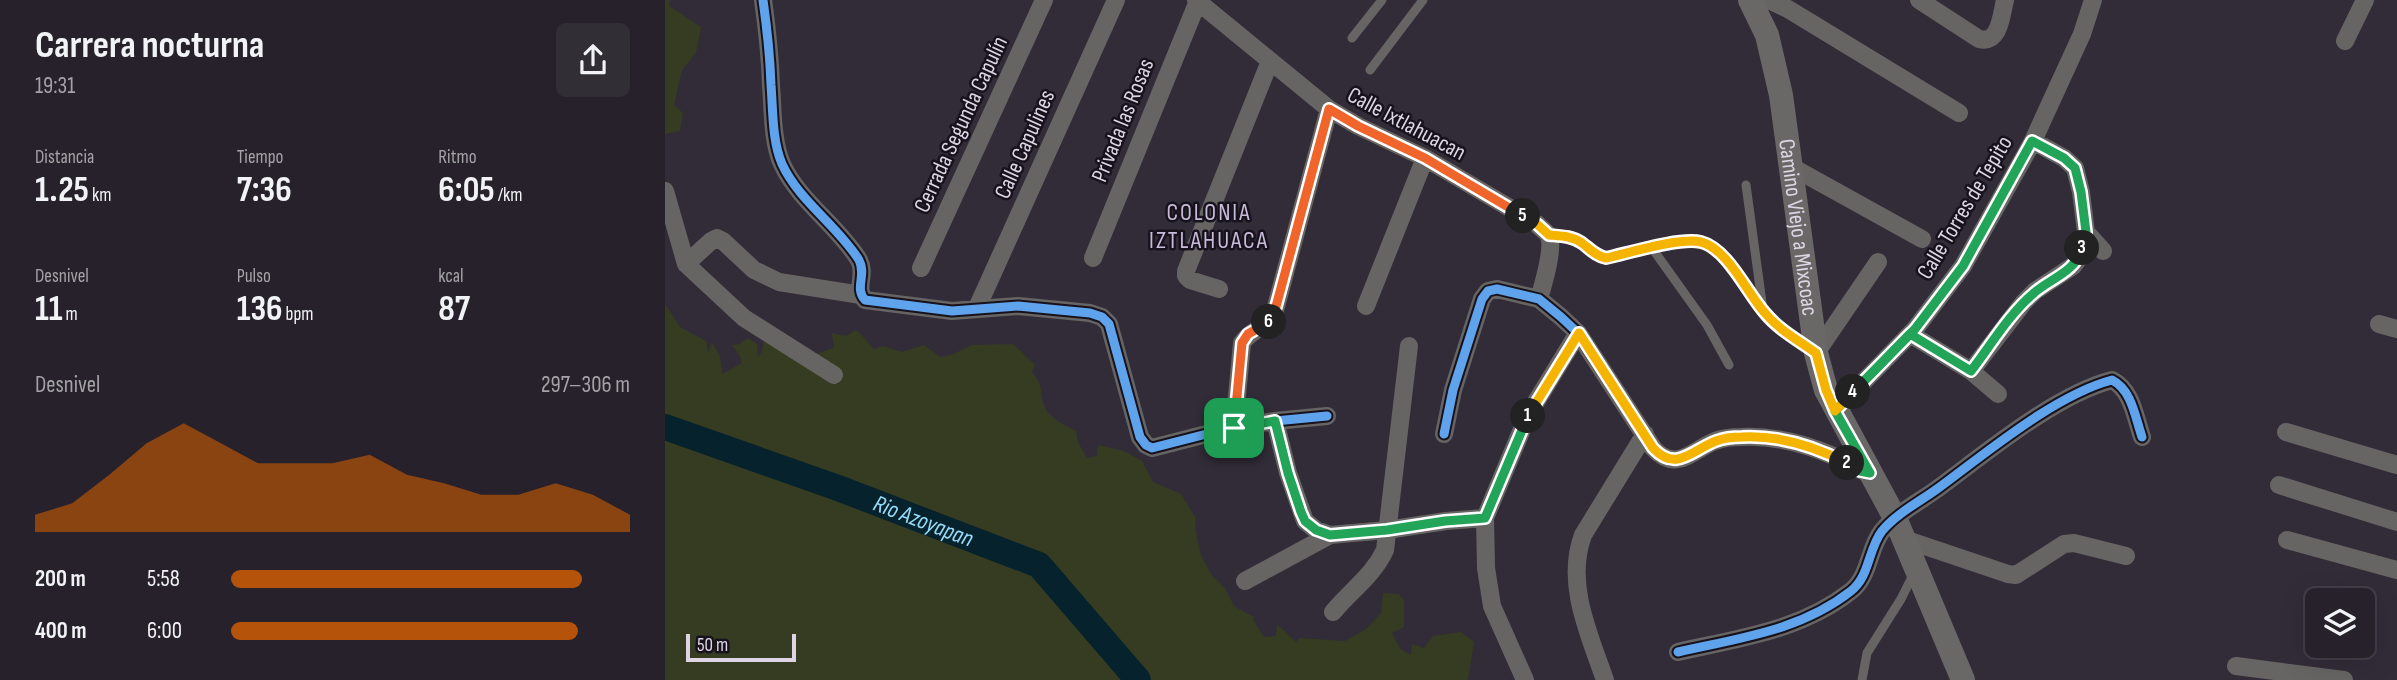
<!DOCTYPE html>
<html lang="es">
<head>
<meta charset="utf-8">
<style>
  :root { --surface:#26212a; --page:#322e36; --text:#f1f3f6; --muted:#a4a3a8; --line:#423e47; --accent:#b45309 }
  body { margin:0; font-family:"Sofia Sans Condensed",sans-serif; background:var(--page); color:var(--text); height:100vh; display:flex; flex-direction:column; font-size:26px; white-space:nowrap }
  * { box-sizing:border-box; margin:0 }
  p { font-size:23px; color:var(--muted) }
  .icon { flex:none; width:38px; height:38px; fill:none; stroke:currentColor; stroke-width:2; stroke-linecap:round; stroke-linejoin:round }
  .map { position:relative; flex:1; overflow:hidden }
  .details { display:flex; flex-direction:column; background:var(--surface); width:665px }
  .details>* { flex:none }
  .controls { position:absolute; left:1640px; top:588px; display:grid; gap:14px }
  .controls a { display:grid; place-items:center; width:70px; height:70px; border-radius:10px; background:var(--surface); box-shadow:0 7px 28px #0002,0 0 0 2px var(--line); font-size:35px }
  .scale { position:absolute; left:21px; bottom:18px; width:110px; box-sizing:border-box; padding-left:7px; border:4px solid #ddd5e5; border-top:0; font-size:19px; line-height:24px; white-space:nowrap; color:#ddd5e5; -webkit-text-stroke:5px #17121c; paint-order:stroke }
  .pin { position:absolute; display:grid; place-items:center; width:60px; height:60px; color:#fff; margin:-30px; border-radius:14px; box-shadow:0 4px 10px #0006 }
  .km { position:absolute; width:35px; height:35px; margin:-18px; border-radius:50%; background:#222; color:#fff; font-size:19px; line-height:35px; text-align:center }
  .round { display:grid; place-items:center; flex:none; width:74px; height:74px; border-radius:10px; background:var(--page) }
  .overview { display:flex; align-items:center; justify-content:space-between; height:119px; padding:0 35px }
  h1 { font-size:38px; font-weight:700; line-height:52px }
  .stats { display:grid; grid-template-columns:repeat(3,1fr); gap:10px; height:119px; padding:7px 35px }
  .stats div { display:grid; align-content:center }
  .stats b { font-size:35px; font-weight:700 }
  .stats small { font-size:19px; font-weight:400 }
  .stats p { font-size:19px }
  .chart { height:196px; padding:14px 35px }
  .chart p { display:flex; justify-content:space-between }
  .chart svg { width:100%; height:126px; margin-top:7px; fill:var(--accent); opacity:.7 }
  ul { padding:0 35px; list-style:none; font-size:23px }
  li { display:grid; grid-template-columns:112px 84px 1fr; align-items:center; height:52px }
  li i { height:18px; border-radius:9px; background:var(--accent) }
  main { display:flex; flex:1; min-height:0 }
  .map>svg:first-child { display:block }
  .green { fill:#353c21 }
  .lines { fill:none; stroke-linecap:round; stroke-linejoin:round }
  .river { stroke:#06222d; stroke-width:26 }
  .lane { stroke:#676563; stroke-width:9 }
  .street { stroke:#676563; stroke-width:18 }
  .secondary { stroke:#6a6866; stroke-width:24 }
  .cycleway-casing { stroke:#17121c; stroke-width:13 }
  .cycleway { stroke:#60a3ed; stroke-width:9 }
  .split-1-casing { stroke:#fff; stroke-width:14 }
  .split-2-casing { stroke:#fff; stroke-width:14 }
  .split-3-casing { stroke:#fff; stroke-width:14 }
  .split-4-casing { stroke:#fff; stroke-width:14 }
  .split-5-casing { stroke:#fff; stroke-width:14 }
  .split-6-casing { stroke:#fff; stroke-width:14 }
  .split-7-casing { stroke:#fff; stroke-width:14 }
  .split-1 { stroke:#22a559; stroke-width:9 }
  .split-2 { stroke:#f5b400; stroke-width:9 }
  .split-3 { stroke:#22a559; stroke-width:9 }
  .split-4 { stroke:#22a559; stroke-width:9 }
  .split-5 { stroke:#f5b400; stroke-width:9 }
  .split-6 { stroke:#f0652b; stroke-width:9 }
  .split-7 { stroke:#f0652b; stroke-width:9 }
  .labels { text-anchor:middle; stroke-width:5; stroke-linejoin:round; paint-order:stroke }
  .street-label { font-size:23px; fill:#ddd5e5; stroke:#17121c }
  .neighbourhood-label { font-size:24px; letter-spacing:2px; fill:#cabbda; stroke:#17121c }
  .water-label { font-size:24px; font-style:italic; fill:#96daf7; stroke:#17121c }
</style>
</head>
<body>
<main>
<section class="details">
<div class="overview"><div><h1>Carrera nocturna</h1><p>19:31</p></div><a class="round"><svg class="icon" aria-label="share" viewBox="0 0 24 24"><path d="M12 15V3M7 8l5-5 5 5M5 13v7h14v-7"/></svg></a></div>
<div class="stats">
<div><p>Distancia</p><b>1.25<small> km</small></b></div>
<div><p>Tiempo</p><b>7:36</b></div>
<div><p>Ritmo</p><b>6:05<small> /km</small></b></div>
</div>
<div class="stats">
<div><p>Desnivel</p><b>11<small> m</small></b></div>
<div><p>Pulso</p><b>136<small> bpm</small></b></div>
<div><p>kcal</p><b>87</b></div>
</div>
<div class="chart"><p><span>Desnivel</span>297–306 m</p>
<svg viewBox="0 0 160 44" preserveAspectRatio="none"><path d="M0 44V38L10 34L20 24L30 13L40 6L50 13L60 20L70 20L80 20L90 17L100 24L110 27L120 31L130 31L140 27L150 31L160 38V44z"/></svg>
</div>
<ul>
<li><b>200 m</b>5:58<i style="width:88%"></i></li>
<li><b>400 m</b>6:00<i style="width:87%"></i></li>
</ul>
</section>
<div class="map">
<svg width="1732" height="680" viewBox="0 0 1732 680">
  <rect width="100%" height="100%" fill="#322c38"/>
  <path class="green" d="M 0,0 L 5,0 L 4,6 L 36,27 L 31,53 L 17,70 L 9,105 L 18,113 L 15,131 L 0,134 Z
    M 0,304 L 15,327 L 41,341 L 43,353 L 47,342 L 55,356 L 57,374 L 77,363 L 75,356 L 67,345 L 75,344 L 83,338 L 92,344 L 93,357 L 97,351 L 99,339 C 115,346 124,360 141,365 L 147,355 L 169,348 L 167,333 L 181,336 L 189,331 L 193,331 L 209,349 L 218,346 L 237,352 L 259,345 L 275,357 L 286,355 L 307,345 L 348,344 L 370,365 L 367,372 C 381,390 373,389 379,405 C 383,418 400,425 411,431 L 413,442 L 422,458 L 432,456 L 433,445 L 459,451 L 477,461 L 488,482 L 516,494 L 530,517 L 531,532 L 536,555 L 546,574 L 560,588 L 569,606 L 589,617 L 588,620 L 599,637 L 611,636 L 612,624 L 631,642 L 634,638 L 680,641 L 689,636 L 701,629 L 716,613 L 718,593 L 734,594 L 739,600 L 739,627 L 727,633 L 735,649 L 746,655 L 747,644 L 759,648 L 768,636 L 796,632 L 809,642 L 803,680 L 0,680 Z"/>
  <g class="lines">
    <path class="river" id="s1" d="M 0,427 L 173,488 L 374,565 L 473,680"/>
    <path class="lane" d="M 687,38 L 717,0
      M 705,70 L 758,0
      M 1081,185 L 1098,310
      M 884,235 C 894,236 903,236 912,240 C 922,245 929,255 941,258 C 964,253 1015,237 1036,242 C 1063,248 1082,293 1100,313 C 1113,328 1130,338 1146,349
      M 987,248 L 1042,325 L 1064,365
      M 1197,680 L 1202,653 L 1236,599 L 1248,575"/>
    <path class="street" d="M 98,0 C 102,28 105,56 106,85 C 108,110 107,141 117,164 C 134,201 173,226 194,260 C 202,275 189,288 200,300 L 287,311 L 353,306 L 425,313 L 437,317 L 444,324 L 475,437 L 481,445 L 487,448 L 569,427 L 610,421 L 662,416
      M 531,0 L 664,109 L 693,126 L 760,158 L 872,224 C 875,228 882,232 884,236 C 889,249 878,285 874,299
      M 1104,0 L 1123,9 L 1294,113
      M 1254,0 L 1314,39 C 1335,44 1336,16 1340,0
      M 1680,41 L 1700,0
      M 1368,141 L 1399,158 L 1410,168 L 1416,192 L 1421,232 L 1438,251
      M 1127,167 L 1257,239
      M 0,191 L 21,264 L 46,241 L 52,238 L 58,241 L 89,270 L 114,282 L 196,295
      M 428,258 L 533,1
      M 21,264 L 79,318 L 169,375
      M 256,268 L 379,0
      M 554,289 L 525,280 L 521,276 L 521,271 L 605,61
      M 701,306 L 760,158
      M 312,308 L 451,0
      M 1714,324 L 1732,329
      M 1245,334 L 1306,371 L 1359,302 L 1370,291 L 1408,266 L 1414,258 L 1421,232
      M 1151,353 L 1213,262
      M 1306,371 L 1333,394
      M 1170,411 L 1250,329 L 1298,266 L 1368,141 L 1417,34 L 1428,0
      M 610,421 L 623,473 L 640,521 L 651,530 L 665,535
      M 569,427 L 577,343 C 585,330 601,328 609,314 L 664,109
      M 1621,432 L 1732,465
      M 779,434 L 788,390 L 817,299 L 823,291 L 832,289 L 874,299 L 896,317 L 913,333 L 988,448 C 1011,473 1026,451 1050,441 C 1058,438 1068,437 1076,437 C 1110,435 1141,444 1171,457 C 1183,463 1192,470 1205,473
      M 1614,485 L 1732,522
      M 1238,536 L 1245,541 L 1343,574 L 1351,575 L 1399,544 L 1409,543 L 1461,556
      M 1622,540 L 1732,570
      M 580,581 L 665,535 L 722,530 L 781,521 L 820,518
      M 668,612 C 686,590 708,576 720,550 L 744,346
      M 1013,652 C 1074,638 1135,631 1186,591 C 1205,576 1203,549 1217,531 C 1231,514 1254,502 1272,489 C 1321,453 1390,395 1447,380 C 1467,390 1470,417 1477,437
      M 1571,666 L 1679,680
      M 860,680 L 827,606 L 821,568 L 820,518 L 863,415 L 913,333
      M 940,680 C 924,634 900,583 918,535 L 980,434"/>
    <path class="secondary" id="s2" d="M 1085,0 L 1102,35 L 1116,95 L 1151,353 L 1161,390 L 1230,518 L 1298,680"/>
    <g class="cycleway-casing">
      <path id="cycleway" d="M 98,0 C 102,28 105,56 106,85 C 108,110 107,141 117,164 C 134,201 173,226 194,260 C 202,275 189,288 200,300 L 287,311 L 353,306 L 425,313 L 437,317 L 444,324 L 475,437 L 481,445 L 487,448 L 569,427 L 610,421 L 662,416
        M 779,434 L 788,390 L 817,299 L 823,291 L 832,289 L 874,299 L 896,317 L 913,333 L 988,448 C 1011,473 1026,451 1050,441 C 1058,438 1068,437 1076,437 C 1110,435 1141,444 1171,457 C 1183,463 1192,470 1205,473
        M 1013,652 C 1074,638 1135,631 1186,591 C 1205,576 1203,549 1217,531 C 1231,514 1254,502 1272,489 C 1321,453 1390,395 1447,380 C 1467,390 1470,417 1477,437"/>
    </g>
    <use href="#cycleway" class="cycleway"/>
  </g>
  <g class="lines">
    <g class="split-1-casing">
      <path id="split-1" d="M 569,428 L 610,421 L 623,473 L 636,512 L 640,521 L 651,530 L 665,535 L 722,530 L 780,521 L 820,518 L 863,416"/>
    </g>
    <g class="split-2-casing">
      <path id="split-2" d="M 863,416 L 914,333 L 988,448 C 1011,473 1027,450 1051,441 C 1059,438 1068,437 1077,437 C 1115,435 1149,446 1182,463"/>
    </g>
    <g class="split-3-casing">
      <path id="split-3" d="M 1182,463 L 1195,471 L 1205,473 L 1170,411 L 1245,334 L 1306,371 C 1326,345 1344,314 1369,293 C 1386,278 1411,272 1417,248"/>
    </g>
    <g class="split-4-casing">
      <path id="split-4" d="M 1188,392 L 1250,329 L 1298,266 L 1367,141 L 1399,158 L 1410,168 L 1416,192 L 1421,232 L 1417,248"/>
    </g>
    <g class="split-5-casing">
      <path id="split-5" d="M 858,216 L 872,224 L 884,235 C 895,236 907,236 917,243 C 925,249 931,256 941,258 C 964,253 1015,237 1036,242 C 1063,249 1082,293 1100,313 C 1114,330 1133,340 1151,353 L 1161,390 L 1170,411 L 1188,392"/>
    </g>
    <g class="split-6-casing">
      <path id="split-6" d="M 604,322 L 609,314 L 664,109 L 693,126 L 760,158 L 858,216"/>
    </g>
    <g class="split-7-casing">
      <path id="split-7" d="M 569,428 L 577,343 L 583,334 L 604,322"/>
    </g>
    <use href="#split-1" class="split-1"/>
    <use href="#split-2" class="split-2"/>
    <use href="#split-3" class="split-3"/>
    <use href="#split-4" class="split-4"/>
    <use href="#split-5" class="split-5"/>
    <use href="#split-6" class="split-6"/>
    <use href="#split-7" class="split-7"/>
  </g>
  <g class="labels">
    <g class="street-label">
      <text transform="translate(457 120) rotate(-68)" y="8">Privada las Rosas</text>
      <text transform="translate(742 123) rotate(28)" y="8">Calle Ixtlahuacan</text>
      <text transform="translate(295 124) rotate(-65)" y="8">Cerrada Segunda Capulín</text>
      <text transform="translate(359 144) rotate(-66)" y="8">Calle Capulines</text>
      <text transform="translate(1299 207) rotate(-59)" y="8">Calle Torres de Tepito</text>
      <text dy="8" stroke="none"><textPath href="#s2" startOffset="234">Camino Viejo a Mixcoac</textPath></text>
    </g>
    <g class="neighbourhood-label">
      <text x="544" y="220">COLONIA<tspan x="544" dy="28">IZTLAHUACA</tspan></text>
    </g>
    <g class="water-label">
      <text dy="8" stroke="none"><textPath href="#s1" startOffset="275">Rio Azoyapan</textPath></text>
    </g>
  </g>
</svg>
<div class="controls">
<a><svg class="icon" aria-label="layers" viewBox="0 0 24 24"><path d="M12 4l9 5-9 5-9-5zM3 14l9 5 9-5"/></svg></a>
</div>
<div class="scale">50 m</div>
<div class="pin" style="left:569px;top:428px;background:#1e9e55"><svg class="icon" aria-label="arrive" viewBox="0 0 24 24"><path d="M6 21V4h12l-3 4 3 4H6"/></svg></div>
<b class="km" style="left:863px;top:416px">1</b>
<b class="km" style="left:1182px;top:463px">2</b>
<b class="km" style="left:1417px;top:248px">3</b>
<b class="km" style="left:1188px;top:392px">4</b>
<b class="km" style="left:858px;top:216px">5</b>
<b class="km" style="left:604px;top:322px">6</b>
</div>
</main>
</body>
</html>
